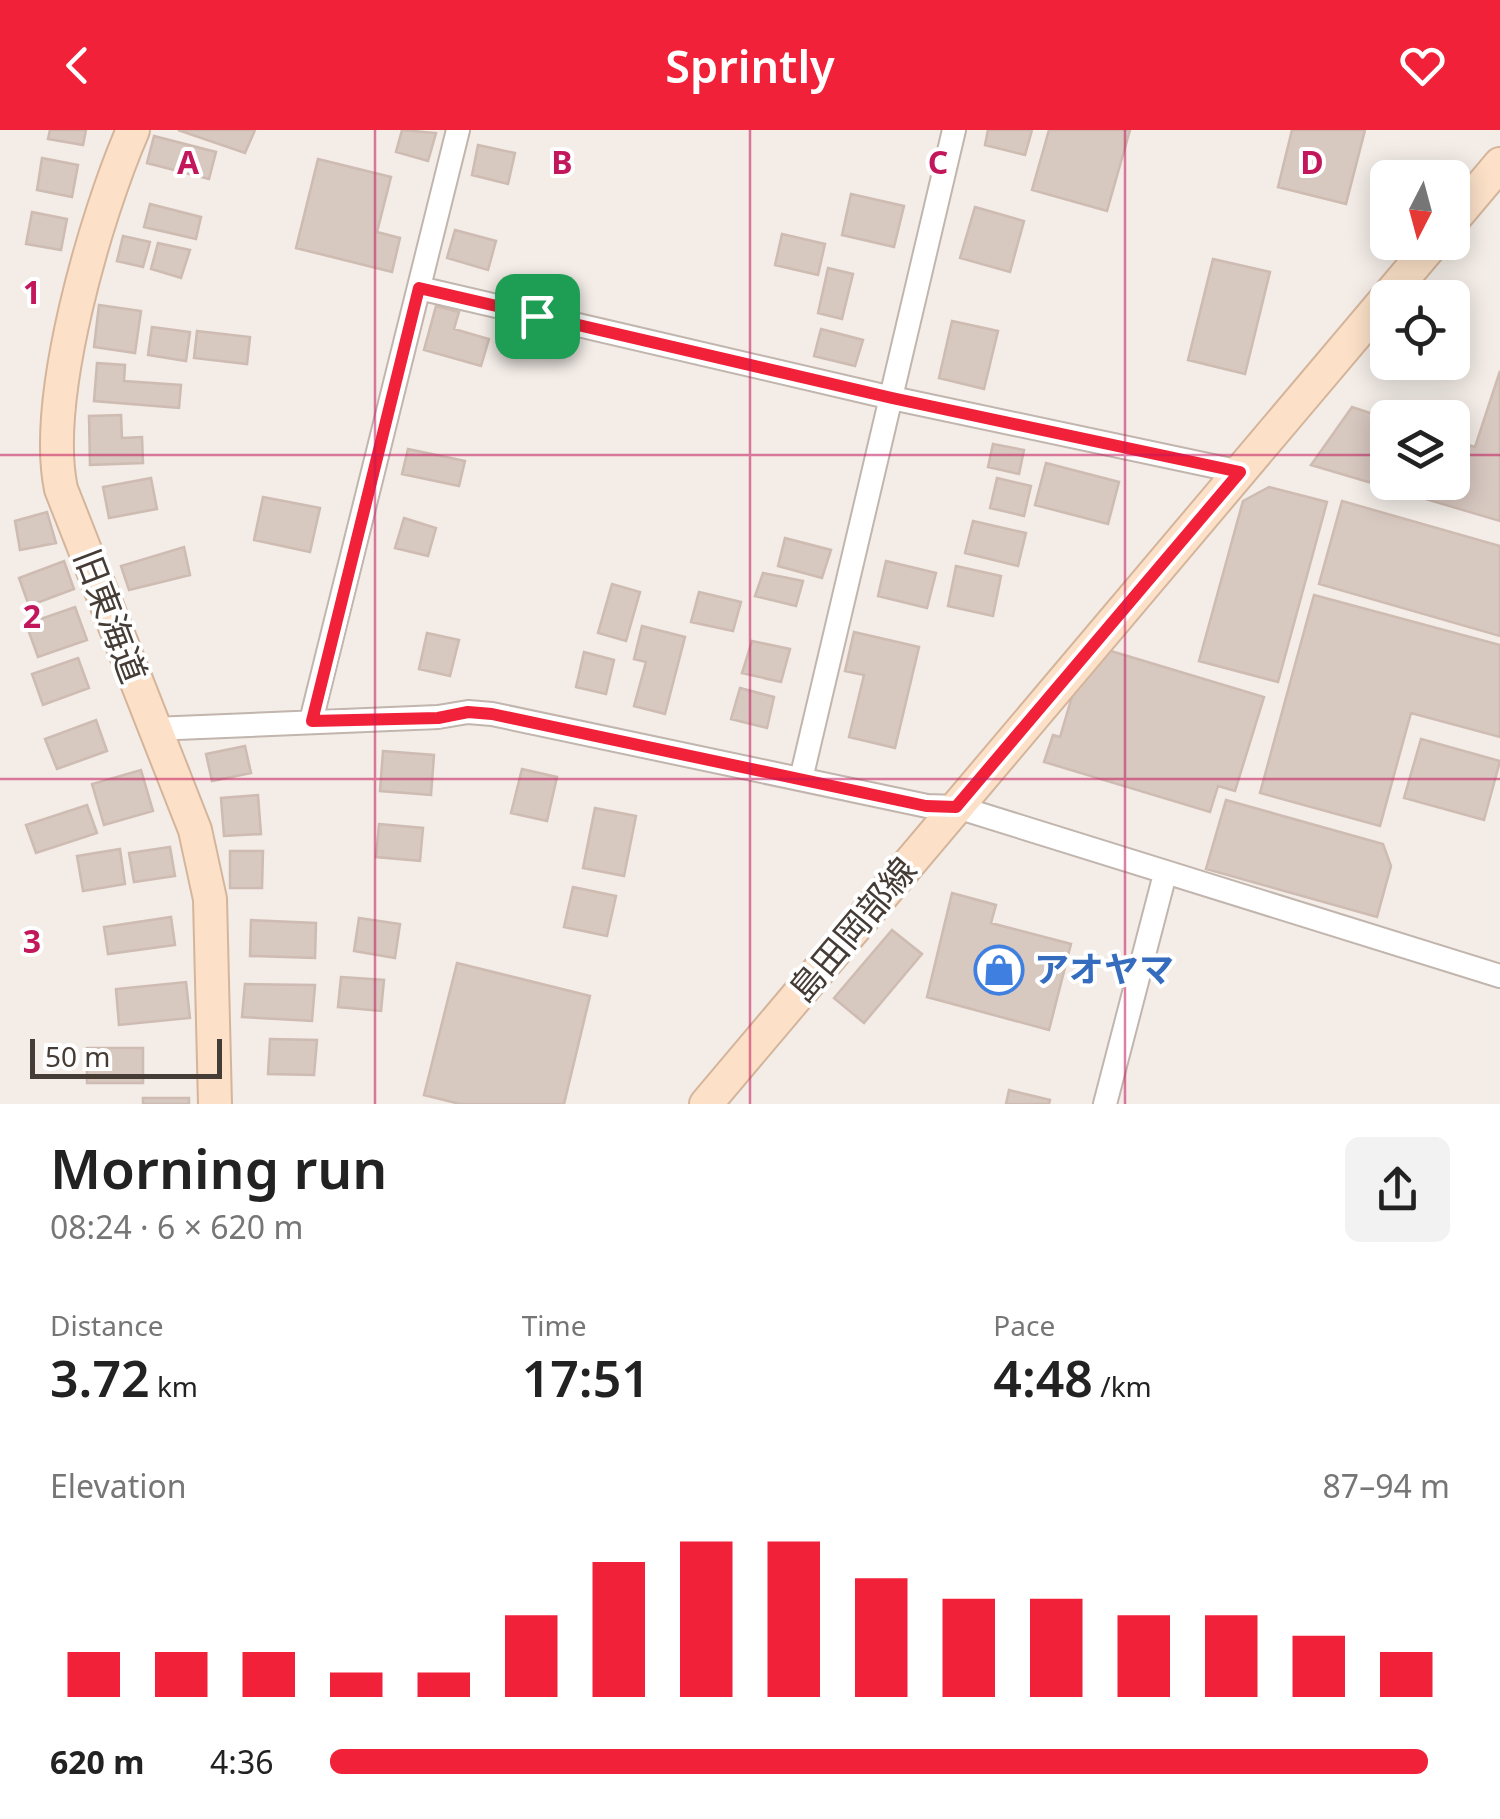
<!DOCTYPE html>
<html lang="en">
<head>
<meta charset="utf-8">
<style>
  :root { --surface:#fff; --page:#f2f2f2; --text:#222; --muted:#767676; --accent:#f02139 }
  body { margin:0; font-family:"Noto Sans","Noto Sans JP",sans-serif; background:var(--page); color:var(--text); height:100vh; display:flex; flex-direction:column; font-size:38px; white-space:nowrap }
  * { box-sizing:border-box; margin:0 }
  p { font-size:32px; color:var(--muted) }
  .icon { flex:none; width:55px; height:55px; fill:none; stroke:currentColor; stroke-width:2; stroke-linecap:round; stroke-linejoin:round }
  .map { position:relative; height:974px; overflow:hidden }
  .sheet { display:flex; flex-direction:column; background:var(--surface); flex:1 }
  .sheet>* { flex:none }
  .needle { width:65px; rotate:186deg }
  .buttons { position:absolute; left:1370px; top:30px; display:grid; gap:20px }
  .buttons a { display:grid; place-items:center; width:100px; height:100px; border-radius:15px; background:var(--surface); box-shadow:0 5px 25px #0003; font-size:50px }
  .scale { position:absolute; left:30px; bottom:25px; width:192px; box-sizing:border-box; padding-left:10px; border:5px solid #463c36; border-top:0; font-size:28px; line-height:35px; white-space:nowrap; color:#463c36; -webkit-text-stroke:8px #fff; paint-order:stroke }
  .pin { position:absolute; display:grid; place-items:center; width:85px; height:85px; color:#fff; margin:-42px; border-radius:20px; box-shadow:0 5px 15px #0006 }
  .round { display:grid; place-items:center; flex:none; width:105px; height:105px; border-radius:15px; background:var(--page) }
  .summary { display:flex; align-items:center; justify-content:space-between; height:170px; padding:0 50px }
  h1 { font-size:55px; font-weight:600; line-height:75px }
  .figures { display:grid; grid-template-columns:repeat(3,1fr); gap:15px; height:170px; padding:10px 50px }
  .figures div { display:grid; align-content:center }
  .figures b { font-size:50px; font-weight:600 }
  .figures small { font-size:28px; font-weight:400 }
  .figures p { font-size:28px }
  .chart { height:280px; padding:20px 50px }
  .chart p { display:flex; justify-content:space-between }
  .chart svg { width:100%; height:180px; margin-top:10px; stroke:var(--accent); stroke-width:6 }
  ul { padding:0 50px; list-style:none; font-size:32px }
  li { display:grid; grid-template-columns:160px 120px 1fr; align-items:center; height:75px }
  li i { height:25px; border-radius:12px; background:var(--accent) }
  header { display:flex; justify-content:space-between; align-items:center; height:130px; padding:0 50px; background:var(--accent); color:#fff; font-size:45px; font-weight:600 }
  .map>svg:first-child { display:block }
  .building { fill:#d7c8c0; stroke:#cebbb1; stroke-width:2.5 }
  .lines { fill:none; stroke-linecap:round; stroke-linejoin:round }
  .minor-casing { stroke:#c1b5ad; stroke-width:26 }
  .secondary-casing { stroke:#d4b59b; stroke-width:36 }
  .minor { stroke:#fff; stroke-width:22 }
  .secondary { stroke:#fce1c8; stroke-width:32 }
  .route-casing { stroke:#fff; stroke-width:20 }
  .route { stroke:#f02139; stroke-width:12 }
  .grid { fill:none; stroke:#c2185b; stroke-width:2.5; stroke-opacity:0.55 }
  .labels { text-anchor:middle; stroke-width:8; stroke-linejoin:round; paint-order:stroke }
  .street-label { font-size:35px; fill:#463c36; stroke:#fff }
  .shop-label { font-size:35px; font-weight:bold; fill:#366cbe; stroke:#fff; text-anchor:start }
  .grid-label { font-size:32px; text-anchor:middle; font-weight:bold; fill:#c2185b; stroke:#fff; stroke-width:8; stroke-linejoin:round; paint-order:stroke }
</style>
</head>
<body>
<header><svg class="icon" aria-label="back" viewBox="0 0 24 24"><path d="M15 5l-7 7 7 7"/></svg>Sprintly<svg class="icon" aria-label="heart" viewBox="0 0 24 24"><path d="M12 20l-8-8c-3-5 5-10 8-4 3-6 11-1 8 4z"/></svg></header>
<div class="map">
<svg width="1500" height="974" viewBox="0 0 1500 974">
  <rect width="100%" height="100%" fill="#f3ece7"/>
  <path class="building" d="M 50,0 L 86,0 L 83,15 L 48,9 Z
    M 178,0 L 255,0 L 245,23 Z
    M 402,0 L 436,3 L 428,31 L 396,22 Z
    M 988,0 L 1032,0 L 1025,25 L 985,15 Z
    M 1049,0 L 1130,0 L 1107,81 L 1032,60 Z
    M 1292,0 L 1365,0 L 1346,74 L 1278,57 Z
    M 154,6 L 216,22 L 209,49 L 147,33 Z
    M 478,15 L 515,23 L 508,54 L 472,45 Z
    M 42,28 L 78,35 L 72,67 L 37,60 Z
    M 318,29 L 391,47 L 377,102 L 400,108 L 392,142 L 296,118 Z
    M 851,64 L 904,76 L 894,117 L 842,105 Z
    M 150,74 L 201,87 L 196,109 L 144,97 Z
    M 975,77 L 1024,91 L 1010,142 L 960,128 Z
    M 32,82 L 67,89 L 61,120 L 26,114 Z
    M 455,100 L 496,111 L 488,140 L 447,128 Z
    M 782,104 L 825,114 L 818,145 L 775,135 Z
    M 123,106 L 150,112 L 143,137 L 117,131 Z
    M 158,113 L 190,120 L 181,148 L 151,139 Z
    M 1213,129 L 1270,142 L 1245,244 L 1188,230 Z
    M 828,138 L 853,144 L 842,189 L 818,183 Z
    M 99,175 L 141,181 L 135,223 L 94,217 Z
    M 436,176 L 459,182 L 454,199 L 489,209 L 481,236 L 424,220 Z
    M 952,191 L 998,201 L 984,259 L 939,248 Z
    M 152,197 L 190,202 L 186,231 L 148,225 Z
    M 821,199 L 863,210 L 855,236 L 814,226 Z
    M 197,201 L 250,207 L 247,234 L 194,228 Z
    M 97,233 L 125,235 L 124,251 L 181,255 L 179,278 L 94,271 Z
    M 1500,241 L 1500,391 L 1311,335 L 1352,277 L 1388,289 L 1388,352 L 1452,352 L 1452,310 L 1475,317 Z
    M 121,285 L 122,308 L 142,307 L 143,333 L 90,335 L 89,286 Z
    M 993,314 L 1024,320 L 1019,344 L 988,337 Z
    M 408,319 L 465,331 L 459,356 L 402,344 Z
    M 1046,333 L 1119,352 L 1108,394 L 1035,375 Z
    M 151,348 L 157,379 L 109,388 L 103,357 Z
    M 997,348 L 1031,356 L 1024,386 L 990,378 Z
    M 1269,357 L 1327,372 L 1278,552 L 1199,531 L 1243,371 Z
    M 263,367 L 320,378 L 310,422 L 254,410 Z
    M 1342,371 L 1500,416 L 1500,506 L 1319,454 Z
    M 47,382 L 56,413 L 20,420 L 15,391 Z
    M 404,388 L 436,398 L 428,426 L 395,418 Z
    M 973,391 L 1026,403 L 1018,436 L 965,423 Z
    M 785,408 L 831,420 L 822,448 L 778,436 Z
    M 184,417 L 190,445 L 129,460 L 121,436 Z
    M 64,431 L 74,459 L 29,476 L 19,448 Z
    M 886,431 L 936,443 L 927,478 L 878,466 Z
    M 956,436 L 1001,446 L 993,486 L 948,476 Z
    M 763,443 L 803,451 L 796,476 L 755,466 Z
    M 612,454 L 640,462 L 626,511 L 598,503 Z
    M 699,462 L 741,472 L 733,501 L 691,492 Z
    M 1314,465 L 1500,515 L 1500,607 L 1411,583 L 1380,696 L 1260,663 Z
    M 75,477 L 87,510 L 38,527 L 26,494 Z
    M 642,496 L 685,507 L 665,584 L 634,576 L 646,532 L 634,529 Z
    M 854,502 L 919,517 L 895,618 L 849,607 L 864,545 L 845,541 Z
    M 427,503 L 459,510 L 450,546 L 419,539 Z
    M 752,511 L 790,519 L 781,552 L 742,543 Z
    M 1101,518 L 1264,567 L 1235,661 L 1218,656 L 1210,682 L 1044,632 L 1053,605 L 1060,607 L 1081,536 L 1094,540 Z
    M 584,522 L 614,530 L 606,564 L 576,557 Z
    M 78,528 L 89,558 L 43,575 L 32,544 Z
    M 740,558 L 774,567 L 767,598 L 731,589 Z
    M 96,590 L 107,621 L 57,639 L 45,609 Z
    M 1421,609 L 1500,631 L 1484,690 L 1404,668 Z
    M 245,616 L 251,643 L 212,651 L 206,624 Z
    M 383,621 L 434,625 L 431,665 L 380,661 Z
    M 522,639 L 557,647 L 547,691 L 511,683 Z
    M 141,640 L 153,681 L 104,695 L 92,654 Z
    M 258,665 L 261,704 L 224,706 L 221,668 Z
    M 1226,670 L 1383,714 L 1391,736 L 1377,787 L 1206,739 Z
    M 87,675 L 97,703 L 36,723 L 26,695 Z
    M 595,678 L 636,686 L 624,746 L 583,738 Z
    M 379,694 L 423,698 L 420,731 L 376,727 Z
    M 170,717 L 175,746 L 134,752 L 129,723 Z
    M 120,719 L 125,754 L 83,761 L 77,726 Z
    M 230,721 L 263,721 L 262,758 L 230,758 Z
    M 573,757 L 616,766 L 607,806 L 564,797 Z
    M 952,763 L 996,775 L 991,793 L 1071,814 L 1049,900 L 927,867 Z
    M 171,787 L 175,815 L 108,824 L 104,797 Z
    M 359,788 L 400,794 L 395,828 L 354,821 Z
    M 251,790 L 316,793 L 315,828 L 250,826 Z
    M 892,800 L 922,824 L 864,893 L 834,868 Z
    M 457,833 L 590,866 L 564,974 L 460,974 L 424,965 Z
    M 341,847 L 384,850 L 381,881 L 338,877 Z
    M 186,852 L 190,888 L 119,895 L 116,859 Z
    M 245,854 L 315,855 L 312,891 L 242,887 Z
    M 270,909 L 317,910 L 314,945 L 268,944 Z
    M 87,918 L 143,918 L 143,953 L 87,953 Z
    M 1009,960 L 1050,970 L 1049,974 L 1006,974 Z
    M 143,968 L 189,968 L 189,974 L 143,974 Z"/>
  <g class="lines">
    <g class="minor-casing">
      <path id="minor" d="M 419,158 L 892,268 L 1241,342
        M 311,591 L 458,0
        M 153,599 L 438,587 L 468,582 L 492,584 L 927,676 L 957,677 L 1500,846
        M 801,649 L 954,0
        M 1105,974 L 1165,744"/>
    </g>
    <g class="secondary-casing">
      <path id="secondary" d="M 133,0 C 96,85 42,269 61,359 L 195,700 L 210,769 L 215,974
        M 1452,91 L 1500,34
        M 706,974 L 1434,112"/>
    </g>
    <use href="#minor" class="minor"/>
    <use href="#secondary" class="secondary"/>
  </g>
  <g class="lines">
    <g class="route-casing">
      <path id="route" d="M 419,158 L 892,268 L 1240,342 L 956,677 L 926,676 L 492,584 L 468,582 L 438,588 L 312,591 Z"/>
    </g>
    <use href="#route" class="route"/>
  </g>
  <path class="grid" d="M 375,0 L 375,974M 750,0 L 750,974M 1125,0 L 1125,974M 0,325 L 1388,325M 1452,325 L 1500,325M 0,649 L 1500,649"/>
  <defs>
    <g id="shop-ring" transform="scale(2.5)"><circle r="9.5" fill="#fff" stroke="#3f7fe0" stroke-width="1.5"/><path d="M-5-2.5h2.3a2.7 3.5 0 0 1 5.4 0H5L5.5 6h-11ZM-1.5-2.5h3a1.5 2.3 0 0 0-3 0Z" fill="#3f7fe0"/></g>
  </defs>
  <g fill-rule="evenodd">
    <use href="#shop-ring" x="999" y="840"/>
  </g>
  <g class="labels">
    <g class="street-label">
      <text transform="translate(110 486) rotate(69)" y="12">旧東海道</text>
      <text transform="translate(853 800) rotate(-50)" y="12">島田岡部線</text>
    </g>
    <g class="shop-label">
      <text x="1034" y="852">アオヤマ</text>
    </g>
  </g>
  <g class="grid-label">
    <text x="188" y="44">A</text>
    <text x="562" y="44">B</text>
    <text x="938" y="44">C</text>
    <text x="1312" y="44">D</text>
    <text x="32" y="174">1</text>
    <text x="32" y="498">2</text>
    <text x="32" y="823">3</text>
  </g>
</svg>
<div class="buttons">
<a><svg class="needle" viewBox="-14 -14 28 28"><path d="M0-13l5 13h-10z" fill="#e53935"/><path d="M0 13l5-13h-10z" fill="#767676"/></svg></a>
<a><svg class="icon" aria-label="locate" viewBox="0 0 24 24"><circle cx="12" cy="12" r="6"/><path d="M12 2v4M12 18v4M2 12h4M18 12h4"/></svg></a>
<a><svg class="icon" aria-label="layers" viewBox="0 0 24 24"><path d="M12 4l9 5-9 5-9-5zM3 14l9 5 9-5"/></svg></a>
</div>
<div class="scale">50 m</div>
<div class="pin" style="left:537px;top:186px;background:#1e9e55"><svg class="icon" aria-label="arrive" viewBox="0 0 24 24"><path d="M6 21V4h12l-3 4 3 4H6"/></svg></div>
</div>
<section class="sheet">
<div class="summary"><div><h1>Morning run</h1><p>08:24 · 6 × 620 m</p></div><a class="round"><svg class="icon" aria-label="share" viewBox="0 0 24 24"><path d="M12 15V3M7 8l5-5 5 5M5 13v7h14v-7"/></svg></a></div>
<div class="figures">
<div><p>Distance</p><b>3.72<small> km</small></b></div>
<div><p>Time</p><b>17:51</b></div>
<div><p>Pace</p><b>4:48<small> /km</small></b></div>
</div>
<div class="chart"><p><span>Elevation</span>87–94 m</p>
<svg viewBox="0 0 160 44" preserveAspectRatio="none"><path d="M5 44V33M15 44V33M25 44V33M35 44V38M45 44V38M55 44V24M65 44V11M75 44V6M85 44V6M95 44V15M105 44V20M115 44V20M125 44V24M135 44V24M145 44V29M155 44V33"/></svg>
</div>
<ul>
<li><b>620 m</b>4:36<i style="width:98%"></i></li>
</ul>
</section>
</body>
</html>
